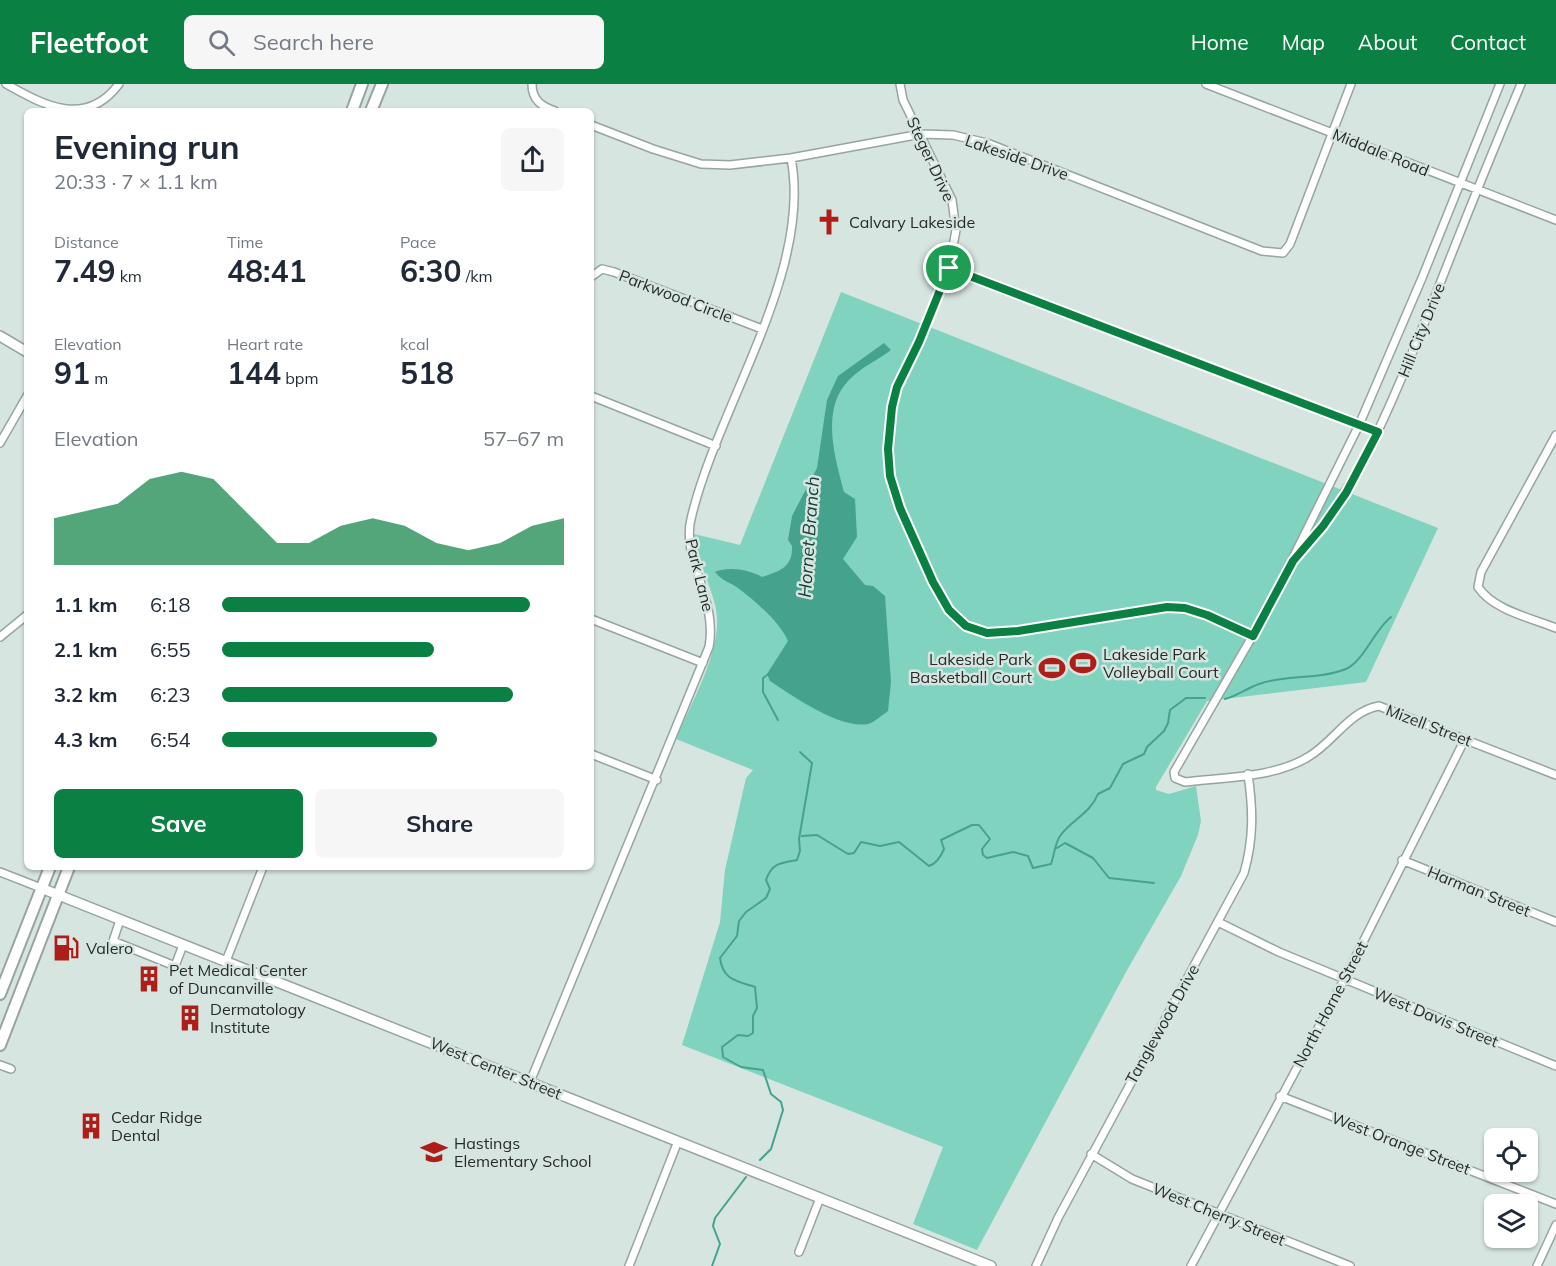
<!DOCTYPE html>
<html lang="en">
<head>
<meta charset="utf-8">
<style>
  :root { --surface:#fff; --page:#f6f6f7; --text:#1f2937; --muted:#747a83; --accent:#0b8043 }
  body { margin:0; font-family:Mulish,sans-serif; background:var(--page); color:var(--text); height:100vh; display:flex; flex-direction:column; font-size:22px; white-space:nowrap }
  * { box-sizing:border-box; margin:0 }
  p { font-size:20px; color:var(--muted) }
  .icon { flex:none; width:33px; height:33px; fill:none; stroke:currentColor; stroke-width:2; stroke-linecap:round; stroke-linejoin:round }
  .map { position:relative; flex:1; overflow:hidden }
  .drawer { position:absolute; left:24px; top:24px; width:570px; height:762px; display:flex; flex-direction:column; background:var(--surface); border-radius:9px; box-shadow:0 2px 4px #0004 }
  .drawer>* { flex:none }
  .fabs { position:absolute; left:1484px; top:1044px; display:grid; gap:12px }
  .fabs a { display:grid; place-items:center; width:54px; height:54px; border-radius:9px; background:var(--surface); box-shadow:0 2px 4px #0004; font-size:30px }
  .pin { position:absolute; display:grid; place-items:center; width:51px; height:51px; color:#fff; margin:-26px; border:3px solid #fff; border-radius:50%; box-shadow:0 2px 6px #0007 }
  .round { display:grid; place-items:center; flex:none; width:63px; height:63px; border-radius:9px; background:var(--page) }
  .headline { display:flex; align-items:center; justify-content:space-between; height:102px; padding:0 30px }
  h1 { font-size:33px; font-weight:700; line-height:45px }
  .metrics { display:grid; grid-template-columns:repeat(3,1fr); gap:9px; height:102px; padding:6px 30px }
  .metrics div { display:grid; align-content:center }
  .metrics b { font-size:30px; font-weight:700 }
  .metrics small { font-size:16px; font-weight:400 }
  .metrics p { font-size:16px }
  .chart { height:168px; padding:12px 30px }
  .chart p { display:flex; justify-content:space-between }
  .chart svg { width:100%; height:108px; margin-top:6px; fill:var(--accent); opacity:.7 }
  .action { display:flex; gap:12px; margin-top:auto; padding:12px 30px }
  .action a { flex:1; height:69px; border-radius:9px; background:var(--accent); color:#fff; font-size:24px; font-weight:700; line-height:69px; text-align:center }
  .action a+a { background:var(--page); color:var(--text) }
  ul { padding:0 30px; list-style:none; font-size:20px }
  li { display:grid; grid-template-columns:96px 72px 1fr; align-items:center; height:45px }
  li i { height:15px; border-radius:8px; background:var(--accent) }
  header { display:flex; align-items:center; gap:36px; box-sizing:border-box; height:84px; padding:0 30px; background:var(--accent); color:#fff }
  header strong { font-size:28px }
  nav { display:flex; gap:33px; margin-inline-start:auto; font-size:21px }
  .search { width:420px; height:54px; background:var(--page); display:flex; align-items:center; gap:15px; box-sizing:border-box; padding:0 21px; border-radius:9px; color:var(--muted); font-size:22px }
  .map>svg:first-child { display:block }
  .green { fill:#80d3be }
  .water { fill:#44a28d }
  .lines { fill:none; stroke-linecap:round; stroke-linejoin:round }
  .stream { stroke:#44a28d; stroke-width:2 }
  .minor-casing { stroke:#97a4a1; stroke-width:10 }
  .tertiary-casing { stroke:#97a4a1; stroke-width:12 }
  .secondary-casing { stroke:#97a4a1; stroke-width:14 }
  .minor { stroke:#fff; stroke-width:7 }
  .tertiary { stroke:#fff; stroke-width:9 }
  .secondary { stroke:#fff; stroke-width:10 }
  .route-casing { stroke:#fff; stroke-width:12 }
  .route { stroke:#0b8043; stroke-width:8 }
  .labels { text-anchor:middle; stroke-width:5; stroke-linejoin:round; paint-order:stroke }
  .street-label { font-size:16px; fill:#262b29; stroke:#d7e5e0 }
  .poi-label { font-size:16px; fill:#262b29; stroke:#d7e5e0; text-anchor:start }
  .water-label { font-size:18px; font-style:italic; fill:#174137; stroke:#d7e5e0 }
</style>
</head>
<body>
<header>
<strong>Fleetfoot</strong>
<div class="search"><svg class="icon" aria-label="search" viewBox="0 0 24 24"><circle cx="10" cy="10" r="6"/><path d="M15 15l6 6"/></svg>Search here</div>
<nav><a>Home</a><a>Map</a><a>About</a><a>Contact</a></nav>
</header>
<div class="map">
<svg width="1556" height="1182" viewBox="0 0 1556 1182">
  <rect width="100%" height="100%" fill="#d7e5e0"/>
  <path class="green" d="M 841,208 L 1438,444 L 1366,598 L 1207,617 L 1156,703 L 1156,706 L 1169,710 L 1196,702 L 1201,737 L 1198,751 L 1181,792 L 1126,888 L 977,1166 L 913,1140 L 943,1063 L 682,961 L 720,838 L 725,786 L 746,694 L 753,686 L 676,655 C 691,618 726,561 715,521 C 709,497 697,475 694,450 L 740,461 Z"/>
  <path class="water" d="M 884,259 L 891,266 C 878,276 860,284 849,296 C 820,325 835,374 844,408 L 855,415 L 857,453 L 843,475 L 865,501 L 873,502 L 885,512 L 891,598 L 888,627 C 882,631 875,638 868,640 C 839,645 793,612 770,597 L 767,590 L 788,557 C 780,538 755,517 738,504 C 730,498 722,497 715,488 C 729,482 750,486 762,493 C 780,487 793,483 792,462 L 788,456 L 792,432 L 817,384 L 827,316 L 838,292 Z"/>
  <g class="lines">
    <path class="stream" d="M 770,589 L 763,594 L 763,608 L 778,636
      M 1225,615 C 1237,612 1247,604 1259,600 C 1287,590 1318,596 1346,585 C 1363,578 1375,545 1391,533
      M 802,752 L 817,751 L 848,770 L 854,769 L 861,758 L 880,762 L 899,758 L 929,782 C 936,780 941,772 944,765 L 941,756 L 972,741 L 979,741 L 990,755 L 982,765 L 983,771 L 987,774 L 1013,768 L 1028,772 L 1033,784 L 1051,780 C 1054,772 1055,759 1060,752 C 1071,736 1090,730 1098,710 L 1110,704 L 1123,680 L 1144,670 L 1147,663 L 1164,647 L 1168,639 L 1170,626 L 1186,614 L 1205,614
      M 1057,764 L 1065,759 L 1093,774 L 1109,794 L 1154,799
      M 760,1076 L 771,1065 L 783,1026 L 781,1018 L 771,1010 L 763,986 L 741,983 L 723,973 L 722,963 L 738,951 L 748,952 L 753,949 L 753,932 L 757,924 L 755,903 C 736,897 723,896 720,874 L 737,852 L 739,837 L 746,828 L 766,814 L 770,805 L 766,796 C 772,779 780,779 797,776 L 800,767 L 799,755 L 812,679 L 800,668
      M 712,1182 L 720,1160 L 713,1142 L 715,1134 L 746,1093"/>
    <g class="minor-casing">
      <path id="minor" d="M 6,0 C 45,22 86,44 119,0
        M 532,0 C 532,16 541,22 555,27
        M 900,0 L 903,16 L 952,116 L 956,146 L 949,184 L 919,258 L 897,302 L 892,323 L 889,365 L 890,392 L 900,424 L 933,498 L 949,526 L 966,542 L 987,549 L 1018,547 L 1167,523 C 1198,525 1224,539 1253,552
        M 1206,0 L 1556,136
        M 1500,0 L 1422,194 L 1359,341 L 1264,532 L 1174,688 L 1175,694 L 1185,698 C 1224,693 1274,694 1308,673 C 1333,659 1349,627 1379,622 L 1556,691
        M 591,41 L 653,65 L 701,80 L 730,81 L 791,74 L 921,50 L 953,51 L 987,59 L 1262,167 L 1283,169 L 1290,160 L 1351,0
        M 949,184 L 1378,348
        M 591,193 L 602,185 L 614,188 L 762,245
        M 591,312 L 716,362
        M 1556,351 L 1481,488 L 1478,503 C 1493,526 1531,534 1556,544
        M 0,359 L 27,312
        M 1299,470 C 1364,396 1397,306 1434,215 C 1462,143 1491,71 1521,0
        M 591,535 L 703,579
        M 0,553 L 27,531
        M 591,670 L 657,696
        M 1402,776 L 1556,838
        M 0,788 L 41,804
        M 120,836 L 113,857 L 175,882 L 183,861
        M 1218,838 L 1279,868 L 1556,982
        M 226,877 L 263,783
        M 0,981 L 11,985
        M 530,998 L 709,563 C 718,514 681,475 691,435 C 717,323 813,188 791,74
        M 1280,1012 L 1556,1120
        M 1091,1070 L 1132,1095 L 1350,1182
        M 799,1168 L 820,1114
        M 629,1182 L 678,1057
        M 1036,1182 L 1058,1134 L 1244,789 C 1254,754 1253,725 1248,690
        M 1191,1182 L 1344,896 L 1465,655
        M 1537,1182 L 1556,1141"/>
    </g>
    <g class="tertiary-casing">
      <path id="tertiary" d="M 0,252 L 27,268
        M 41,804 L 991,1182"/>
    </g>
    <g class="secondary-casing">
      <path id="secondary" d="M 352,27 L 362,0
        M 371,27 L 382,0
        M 0,910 L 50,783
        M 0,961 L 69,783"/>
    </g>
    <use href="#minor" class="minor"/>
    <use href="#tertiary" class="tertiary"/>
    <use href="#secondary" class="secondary"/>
  </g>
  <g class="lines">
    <g class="route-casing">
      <path id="route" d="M 949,184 L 1378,348 L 1346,409 L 1323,442 L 1293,477 L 1253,552 L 1207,531 L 1185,524 L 1167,523 L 1018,547 L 987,549 L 966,542 L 949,526 L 933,498 L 900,424 L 890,392 L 888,365 L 892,323 L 897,303 L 919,258 Z"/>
    </g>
    <use href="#route" class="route"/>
  </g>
  <defs>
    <g id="church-bare" transform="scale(2.07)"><path d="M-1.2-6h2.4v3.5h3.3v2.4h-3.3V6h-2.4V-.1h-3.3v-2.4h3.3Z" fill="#ae1e19" stroke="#d7e5e0" stroke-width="2.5" paint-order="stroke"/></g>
    <g id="stadium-bare" transform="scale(2.07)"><path d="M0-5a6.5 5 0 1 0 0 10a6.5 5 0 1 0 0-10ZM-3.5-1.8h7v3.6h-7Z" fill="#ae1e19" stroke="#d7e5e0" stroke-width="2.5" paint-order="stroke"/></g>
    <g id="fuel-bare" transform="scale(2.07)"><path d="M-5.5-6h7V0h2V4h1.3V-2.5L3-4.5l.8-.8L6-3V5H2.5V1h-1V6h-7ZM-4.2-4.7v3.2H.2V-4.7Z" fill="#ae1e19" stroke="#d7e5e0" stroke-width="2.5" paint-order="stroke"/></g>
    <g id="building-bare" transform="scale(2.07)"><path d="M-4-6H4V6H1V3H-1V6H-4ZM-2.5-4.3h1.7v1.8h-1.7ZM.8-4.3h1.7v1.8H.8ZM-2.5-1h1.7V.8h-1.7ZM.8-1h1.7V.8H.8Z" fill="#ae1e19" stroke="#d7e5e0" stroke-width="2.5" paint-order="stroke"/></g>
    <g id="school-bare" transform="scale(2.07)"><path d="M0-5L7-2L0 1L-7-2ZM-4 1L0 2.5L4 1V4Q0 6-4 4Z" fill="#ae1e19" stroke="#d7e5e0" stroke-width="2.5" paint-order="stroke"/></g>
  </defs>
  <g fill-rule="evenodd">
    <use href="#church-bare" x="829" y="138"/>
    <use href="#stadium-bare" x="1083" y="579"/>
    <use href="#stadium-bare" x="1052" y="584"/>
    <use href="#fuel-bare" x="66" y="864"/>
    <use href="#building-bare" x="149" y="895"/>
    <use href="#building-bare" x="190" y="934"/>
    <use href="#building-bare" x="91" y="1042"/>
    <use href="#school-bare" x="434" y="1068"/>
  </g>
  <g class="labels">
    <g class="street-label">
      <text transform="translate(1381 68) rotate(22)" y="6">Middale Road</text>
      <text transform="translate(1017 73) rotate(19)" y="6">Lakeside Drive</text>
      <text transform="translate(931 75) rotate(65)" y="6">Steger Drive</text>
      <text transform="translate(676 212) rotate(21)" y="6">Parkwood Circle</text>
      <text transform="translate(1421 246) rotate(-68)" y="6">Hill City Drive</text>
      <text transform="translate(700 491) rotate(76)" y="6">Park Lane</text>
      <text transform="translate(1429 641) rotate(21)" y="6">Mizell Street</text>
      <text transform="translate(1479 807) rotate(22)" y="6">Harman Street</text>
      <text transform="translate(1330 920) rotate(-62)" y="6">North Horne Street</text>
      <text transform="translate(1436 933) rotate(22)" y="6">West Davis Street</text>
      <text transform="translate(1162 940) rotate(-61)" y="6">Tanglewood Drive</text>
      <text transform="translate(496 984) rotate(22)" y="6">West Center Street</text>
      <text transform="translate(1401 1059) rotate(21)" y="6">West Orange Street</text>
      <text transform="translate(1219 1130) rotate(22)" y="6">West Cherry Street</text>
    </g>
    <g class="poi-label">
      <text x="849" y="144">Calvary Lakeside</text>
      <text x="1103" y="576">Lakeside Park<tspan x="1103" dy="18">Volleyball Court</tspan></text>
      <text x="1032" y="581" text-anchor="end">Lakeside Park<tspan x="1032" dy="18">Basketball Court</tspan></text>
      <text x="86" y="870">Valero</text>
      <text x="169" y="892">Pet Medical Center<tspan x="169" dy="18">of Duncanville</tspan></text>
      <text x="210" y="931">Dermatology<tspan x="210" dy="18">Institute</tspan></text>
      <text x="111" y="1039">Cedar Ridge<tspan x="111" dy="18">Dental</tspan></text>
      <text x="454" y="1065">Hastings<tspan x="454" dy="18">Elementary School</tspan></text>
    </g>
    <g class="water-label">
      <text transform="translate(809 453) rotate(-86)" y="6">Hornet Branch</text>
    </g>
  </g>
</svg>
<div class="fabs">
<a><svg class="icon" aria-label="locate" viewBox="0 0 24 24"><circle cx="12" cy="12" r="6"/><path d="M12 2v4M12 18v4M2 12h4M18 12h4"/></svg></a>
<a><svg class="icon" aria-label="layers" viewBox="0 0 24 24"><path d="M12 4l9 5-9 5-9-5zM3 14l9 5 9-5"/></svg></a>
</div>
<div class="pin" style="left:949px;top:184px;background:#1e9e55"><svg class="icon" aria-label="arrive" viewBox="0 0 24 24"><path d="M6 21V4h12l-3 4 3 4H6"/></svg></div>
<section class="drawer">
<div class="headline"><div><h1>Evening run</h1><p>20:33 · 7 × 1.1 km</p></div><a class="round"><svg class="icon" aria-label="share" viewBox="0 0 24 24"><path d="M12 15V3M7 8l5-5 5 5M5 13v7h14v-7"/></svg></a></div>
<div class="metrics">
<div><p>Distance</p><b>7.49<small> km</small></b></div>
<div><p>Time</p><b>48:41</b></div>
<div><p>Pace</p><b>6:30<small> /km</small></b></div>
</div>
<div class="metrics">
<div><p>Elevation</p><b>91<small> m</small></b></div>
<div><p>Heart rate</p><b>144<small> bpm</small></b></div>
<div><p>kcal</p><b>518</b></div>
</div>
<div class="chart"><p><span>Elevation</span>57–67 m</p>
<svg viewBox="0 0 160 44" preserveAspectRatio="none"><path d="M0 44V25L10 22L20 19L30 9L40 6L50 9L60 22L70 35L80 35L90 28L100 25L110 28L120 35L130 38L140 35L150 28L160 25V44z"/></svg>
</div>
<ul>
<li><b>1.1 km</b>6:18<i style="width:90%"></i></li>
<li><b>2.1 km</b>6:55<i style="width:62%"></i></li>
<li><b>3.2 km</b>6:23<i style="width:85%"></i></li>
<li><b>4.3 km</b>6:54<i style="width:63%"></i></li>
</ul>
<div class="action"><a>Save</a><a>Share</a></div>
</section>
</div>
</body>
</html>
